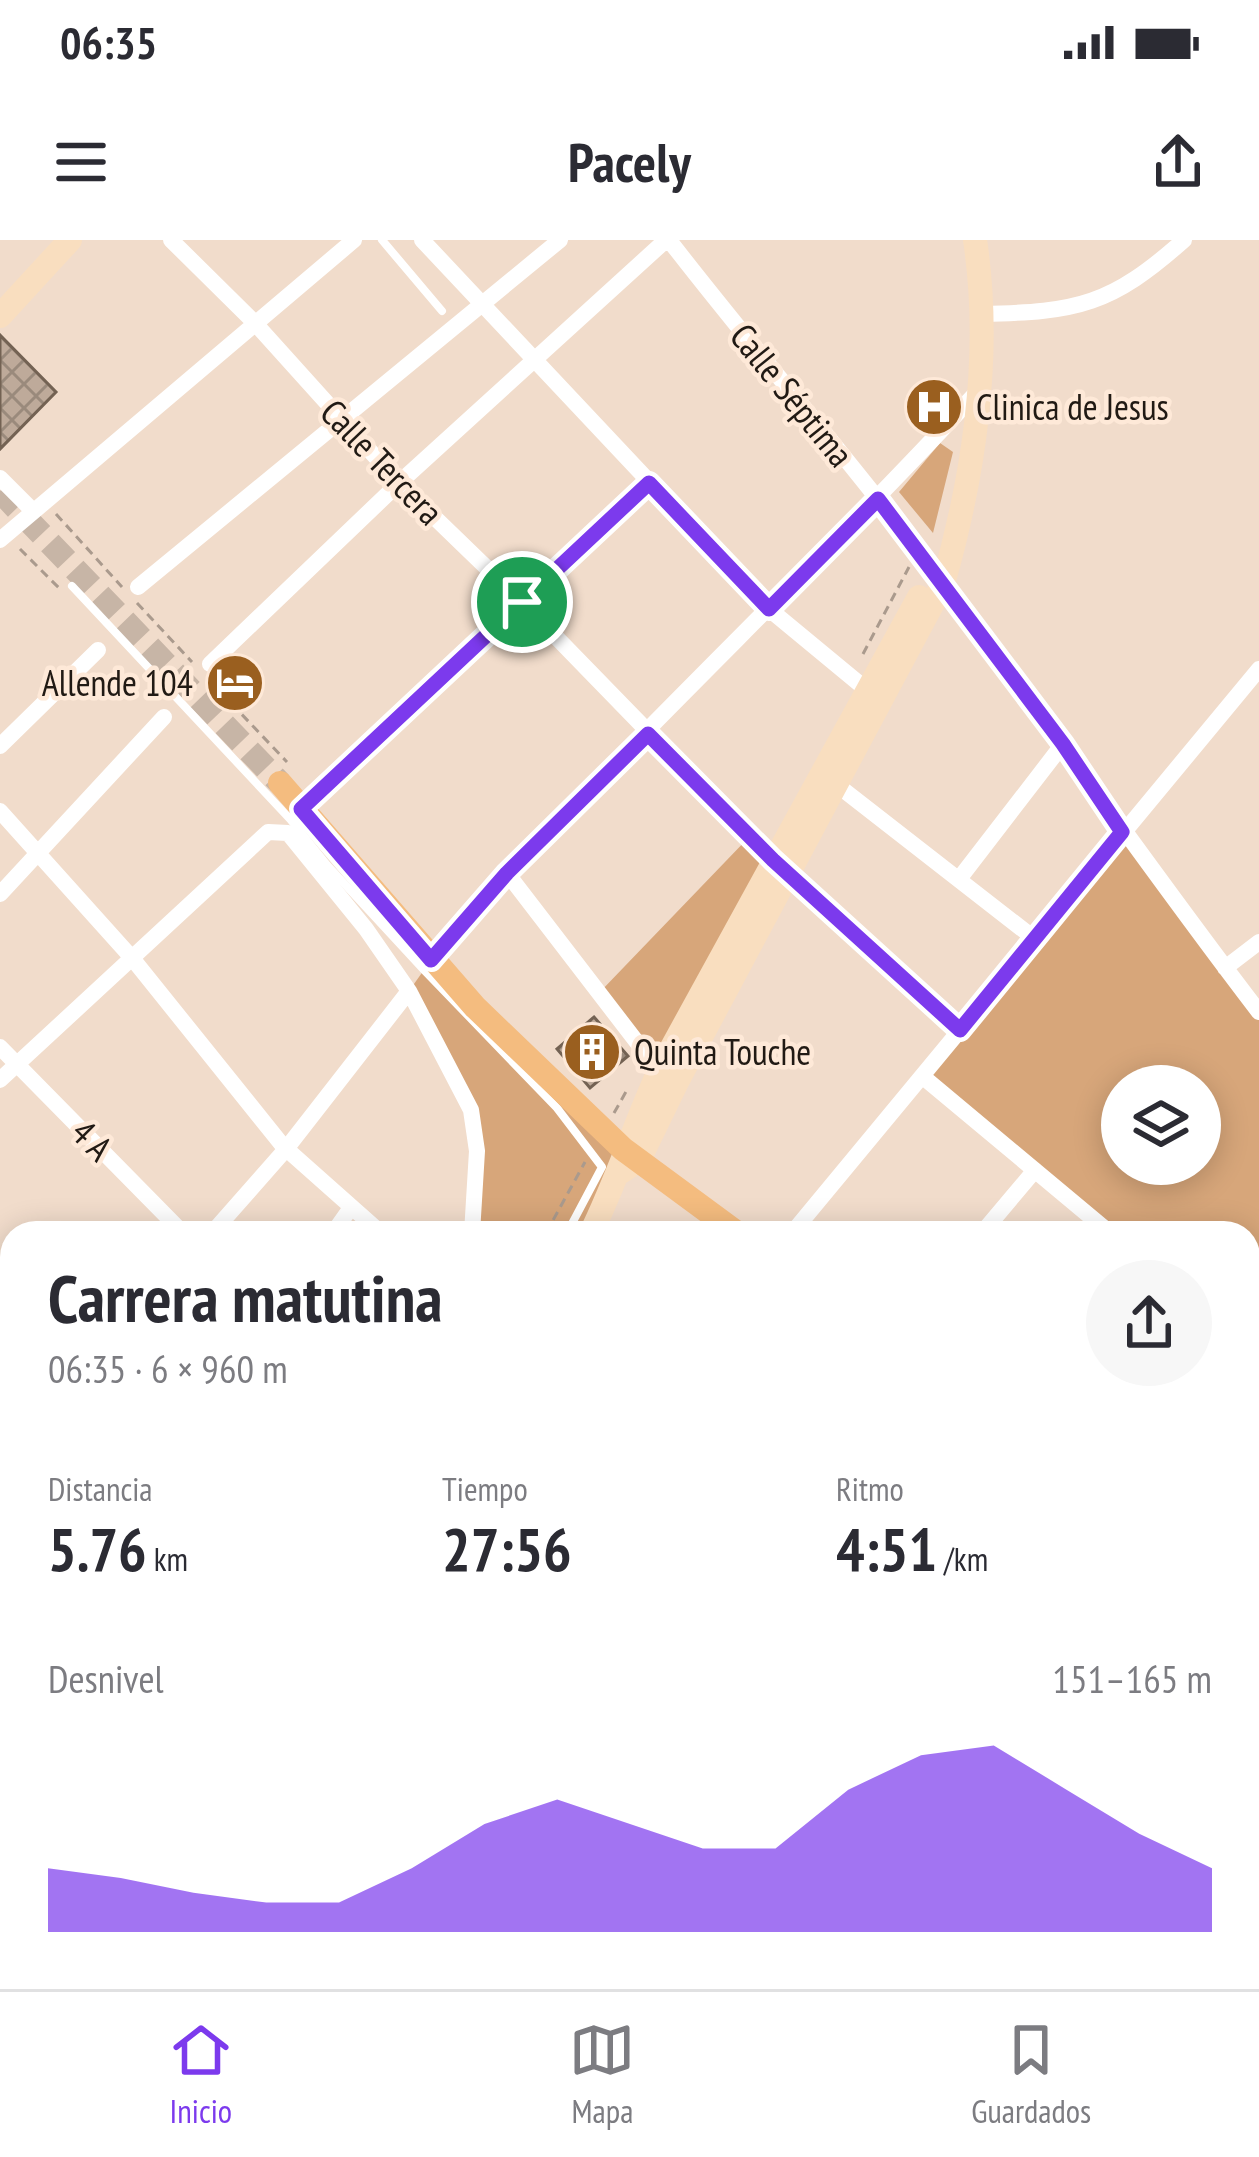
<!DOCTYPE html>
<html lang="es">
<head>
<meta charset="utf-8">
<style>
  :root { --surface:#fff; --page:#f7f7f7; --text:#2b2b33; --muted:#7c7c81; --line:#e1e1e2; --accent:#7c3aed }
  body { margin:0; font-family:"PT Sans Narrow",sans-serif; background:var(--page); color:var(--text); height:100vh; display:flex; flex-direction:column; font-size:45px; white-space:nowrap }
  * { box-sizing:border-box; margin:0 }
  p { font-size:39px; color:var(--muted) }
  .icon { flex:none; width:66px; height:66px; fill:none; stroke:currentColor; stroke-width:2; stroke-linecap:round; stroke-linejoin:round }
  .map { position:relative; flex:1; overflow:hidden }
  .panel { position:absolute; left:0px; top:981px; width:1260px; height:768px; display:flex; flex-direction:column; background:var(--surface); border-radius:36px 36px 0 0; box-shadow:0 6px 30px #0003 }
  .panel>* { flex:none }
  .controls { position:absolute; left:1101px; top:825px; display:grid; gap:24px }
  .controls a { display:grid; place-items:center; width:120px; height:120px; border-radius:50%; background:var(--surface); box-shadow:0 6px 30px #0003; font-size:60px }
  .pin { position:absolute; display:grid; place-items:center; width:102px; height:102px; color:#fff; margin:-51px; border:6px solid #fff; border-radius:50%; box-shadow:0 3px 12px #0007 }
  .round { display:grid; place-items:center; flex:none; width:126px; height:126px; border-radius:63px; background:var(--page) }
  .summary { display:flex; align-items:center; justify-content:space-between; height:204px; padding:0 48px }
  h1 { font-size:66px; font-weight:700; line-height:90px }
  .metrics { display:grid; grid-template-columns:repeat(3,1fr); gap:18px; height:204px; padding:12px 48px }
  .metrics div { display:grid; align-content:center }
  .metrics b { font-size:60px; font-weight:700 }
  .metrics small { font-size:33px; font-weight:400 }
  .metrics p { font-size:33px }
  .chart { height:336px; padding:24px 48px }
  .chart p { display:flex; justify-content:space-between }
  .chart svg { width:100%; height:216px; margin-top:12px; fill:var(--accent); opacity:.7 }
  .status { display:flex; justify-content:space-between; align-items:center; height:84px; padding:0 60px; background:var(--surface); direction:ltr }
  .status svg { height:33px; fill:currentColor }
  header { display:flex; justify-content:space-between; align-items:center; height:156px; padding:0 48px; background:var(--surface); font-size:54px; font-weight:700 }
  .menu { display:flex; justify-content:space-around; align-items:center; height:168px; border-top:3px solid var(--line); background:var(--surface); font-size:33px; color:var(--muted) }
  .menu a { display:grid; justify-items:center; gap:6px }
  .menu .on { color:var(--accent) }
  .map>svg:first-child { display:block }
  .built { fill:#ead0ba }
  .green { fill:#d7a67a; fill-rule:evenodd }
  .building { fill:url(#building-cross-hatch); stroke:#736253; stroke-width:3 }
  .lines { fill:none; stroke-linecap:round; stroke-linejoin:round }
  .primary-tunnel { stroke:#c7b5a6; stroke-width:24; stroke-dasharray:24 12; stroke-linecap:butt }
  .path { stroke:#aa9a8d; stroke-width:3; stroke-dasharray:9 6; stroke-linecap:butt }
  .lane { stroke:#fff; stroke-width:8 }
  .street { stroke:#fff; stroke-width:16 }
  .secondary { stroke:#f9debf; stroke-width:24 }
  .primary { stroke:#f4bc7f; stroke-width:24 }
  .route-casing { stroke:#fff; stroke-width:24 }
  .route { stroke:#7c3aed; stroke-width:15 }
  .labels { text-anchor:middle; stroke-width:9; stroke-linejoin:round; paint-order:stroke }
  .street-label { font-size:36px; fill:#211a14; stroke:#fee9d8 }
  .poi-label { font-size:36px; fill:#211a14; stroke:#fee9d8; text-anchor:start }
</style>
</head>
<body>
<div class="status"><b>06:35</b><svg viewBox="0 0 49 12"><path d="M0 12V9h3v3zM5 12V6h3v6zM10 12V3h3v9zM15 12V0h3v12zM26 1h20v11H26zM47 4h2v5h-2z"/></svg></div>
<header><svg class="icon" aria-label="menu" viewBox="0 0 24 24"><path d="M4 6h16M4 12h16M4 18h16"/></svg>Pacely<svg class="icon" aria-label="share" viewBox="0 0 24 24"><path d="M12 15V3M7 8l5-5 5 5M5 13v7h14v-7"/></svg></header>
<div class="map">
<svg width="1259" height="1749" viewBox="0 0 1259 1749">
  <defs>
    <pattern id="building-cross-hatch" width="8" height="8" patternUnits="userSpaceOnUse" patternTransform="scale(3)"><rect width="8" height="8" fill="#beaa9a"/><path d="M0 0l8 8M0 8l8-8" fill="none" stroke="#9a8a7c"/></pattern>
  </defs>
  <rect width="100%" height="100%" fill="#f1dccb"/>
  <path class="built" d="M 12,1437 L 12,1528 L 0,1522 L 0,1450 Z"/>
  <path class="green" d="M 940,203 L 953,212 L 933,293 L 899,252 Z
    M 1122,592 L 1259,767 L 1259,1117 L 1248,1107 L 1248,993 L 1111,993 L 922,836 ZM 1122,846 L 1200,846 L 1200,924 L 1122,924 Z
    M 750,596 L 773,620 L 659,831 L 599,753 Z
    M 431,720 L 623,909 L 591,993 L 472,993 L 475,889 L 409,751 Z
    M 0,1526 L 12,1532 L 12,1737 L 285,1737 L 280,1749 L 0,1749 Z"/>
  <path class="building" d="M 0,95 L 56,152 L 0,209 Z
    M 594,777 L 628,816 L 590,848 L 557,809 Z"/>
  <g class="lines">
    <path class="primary-tunnel" d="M 0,251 L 280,543"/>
    <path class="path" d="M 56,274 L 122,347
      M 20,309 L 60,349
      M 137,363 L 192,422
      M 863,414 L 909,327
      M 211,442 L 287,522
      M 614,873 L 627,850
      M 546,993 L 585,922
      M 0,1582 L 8,1566
      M 95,1737 L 96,1743
      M 177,1737 L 193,1749
      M 131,1748 L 147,1737
      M 14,1749 L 19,1737
      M 233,1749 L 238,1737"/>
    <path class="lane" d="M 382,0 L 442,71
      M 72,346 L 290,579 L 327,625 L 424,730 L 557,868 L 602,927 L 567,993
      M 259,1749 L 264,1737"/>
    <path class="street" d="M 171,0 L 254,82 L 399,243 L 522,362 L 773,620 L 960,790
      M 422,0 L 769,369 L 873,455
      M 669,0 C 754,110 846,215 930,326 C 1042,473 1146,625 1259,772
      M 982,74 C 1078,72 1111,65 1184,0
      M 0,238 L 33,271
      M 0,300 L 354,0
      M 138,347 L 560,0
      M 210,424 L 399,243 L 666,0
      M 0,506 L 98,410
      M 832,541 L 1035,699
      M 301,569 L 649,243
      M 0,571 L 132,718 L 283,906 L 381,993
      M 507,633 L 659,831
      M 959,639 L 1063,504
      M 0,654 L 164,477
      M 431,720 C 604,523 799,345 977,152
      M 1225,728 L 1259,702
      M 0,807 L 183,993
      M 922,836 L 1110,993
      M 0,840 L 268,592 L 288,593 L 366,689 L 409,751 L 471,870 L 477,911 L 472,993
      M 212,993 L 286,909 L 409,751
      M 333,993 L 350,969
      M 792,993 L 1259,429
      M 982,993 L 1035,930
      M 1248,1108 L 1259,1117
      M 0,1226 L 12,1212
      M 1248,1371 L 1259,1356
      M 0,1428 L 12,1412
      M 0,1526 L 12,1531
      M 1248,1689 L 1259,1698
      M 602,1737 L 617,1749
      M 697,1749 L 708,1737"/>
    <path class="secondary" d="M 0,76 L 70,0
      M 621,932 L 639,920 L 678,840 L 943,344 C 974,235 992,113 975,0
      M 591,993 C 617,940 634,886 659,831 L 919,357
      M 975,1737 L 991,1749
      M 280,1749 L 285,1737"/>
    <path class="primary" d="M 280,543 L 475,767 L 623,909 L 737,993
      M 1248,1392 L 1259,1400"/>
  </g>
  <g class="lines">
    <g class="route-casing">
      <path id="route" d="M 649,243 L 769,369 L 878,259 L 1063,504 L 1122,592 L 960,790 L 773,620 L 648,494 L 507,633 L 431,720 L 301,569 Z"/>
    </g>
    <use href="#route" class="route"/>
  </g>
  <defs>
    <g id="hospital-disc" transform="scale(3)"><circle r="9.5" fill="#9a5f1f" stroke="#fee9d8"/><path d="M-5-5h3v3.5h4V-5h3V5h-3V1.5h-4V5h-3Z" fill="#fff"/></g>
    <g id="hotel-disc" transform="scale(3)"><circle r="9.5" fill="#9a5f1f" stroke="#fee9d8"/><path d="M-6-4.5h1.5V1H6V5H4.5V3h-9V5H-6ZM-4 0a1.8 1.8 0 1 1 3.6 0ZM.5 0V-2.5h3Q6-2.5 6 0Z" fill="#fff"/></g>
    <g id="building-disc" transform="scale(3)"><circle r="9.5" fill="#9a5f1f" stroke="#fee9d8"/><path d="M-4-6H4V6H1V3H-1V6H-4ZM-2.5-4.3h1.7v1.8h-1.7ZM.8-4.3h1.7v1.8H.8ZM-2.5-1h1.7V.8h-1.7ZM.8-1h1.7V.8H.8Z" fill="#fff"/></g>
  </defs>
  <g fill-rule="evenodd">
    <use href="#hospital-disc" x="934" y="167"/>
    <use href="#hotel-disc" x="235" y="443"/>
    <use href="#building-disc" x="592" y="812"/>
  </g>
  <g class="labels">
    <g class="street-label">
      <text transform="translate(792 155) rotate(51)" y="13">Calle Séptima</text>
      <text transform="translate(382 222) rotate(46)" y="13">Calle Tercera</text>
      <text transform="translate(92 900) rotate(45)" y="13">4 A</text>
    </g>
    <g class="poi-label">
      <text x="976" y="180">Clinica de Jesus</text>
      <text x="193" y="456" text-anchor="end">Allende 104</text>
      <text x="634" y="825">Quinta Touche</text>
    </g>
  </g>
</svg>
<div class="controls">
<a><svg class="icon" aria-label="layers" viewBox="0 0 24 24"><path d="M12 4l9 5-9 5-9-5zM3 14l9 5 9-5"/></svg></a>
</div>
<div class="pin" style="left:522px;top:362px;background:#1e9e55"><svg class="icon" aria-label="arrive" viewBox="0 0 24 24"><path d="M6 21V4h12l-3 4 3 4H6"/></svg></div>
<section class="panel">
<div class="summary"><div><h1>Carrera matutina</h1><p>06:35 · 6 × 960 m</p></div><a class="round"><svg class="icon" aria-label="share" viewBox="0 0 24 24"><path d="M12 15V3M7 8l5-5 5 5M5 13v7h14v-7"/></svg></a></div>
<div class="metrics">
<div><p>Distancia</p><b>5.76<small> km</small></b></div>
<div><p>Tiempo</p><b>27:56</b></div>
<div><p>Ritmo</p><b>4:51<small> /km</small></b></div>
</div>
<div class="chart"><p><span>Desnivel</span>151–165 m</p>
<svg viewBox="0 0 160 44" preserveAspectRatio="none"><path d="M0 44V31L10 33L20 36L30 38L40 38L50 31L60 22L70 17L80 22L90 27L100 27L110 15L120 8L130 6L140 15L150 24L160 31V44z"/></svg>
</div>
</section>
</div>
<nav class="menu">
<a class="on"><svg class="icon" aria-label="home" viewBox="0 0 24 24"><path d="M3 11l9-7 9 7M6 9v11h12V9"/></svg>Inicio</a>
<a><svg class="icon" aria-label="map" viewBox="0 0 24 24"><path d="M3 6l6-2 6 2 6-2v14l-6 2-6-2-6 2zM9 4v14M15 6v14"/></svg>Mapa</a>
<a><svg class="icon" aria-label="saved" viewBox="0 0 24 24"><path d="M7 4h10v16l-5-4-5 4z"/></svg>Guardados</a>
</nav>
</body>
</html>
